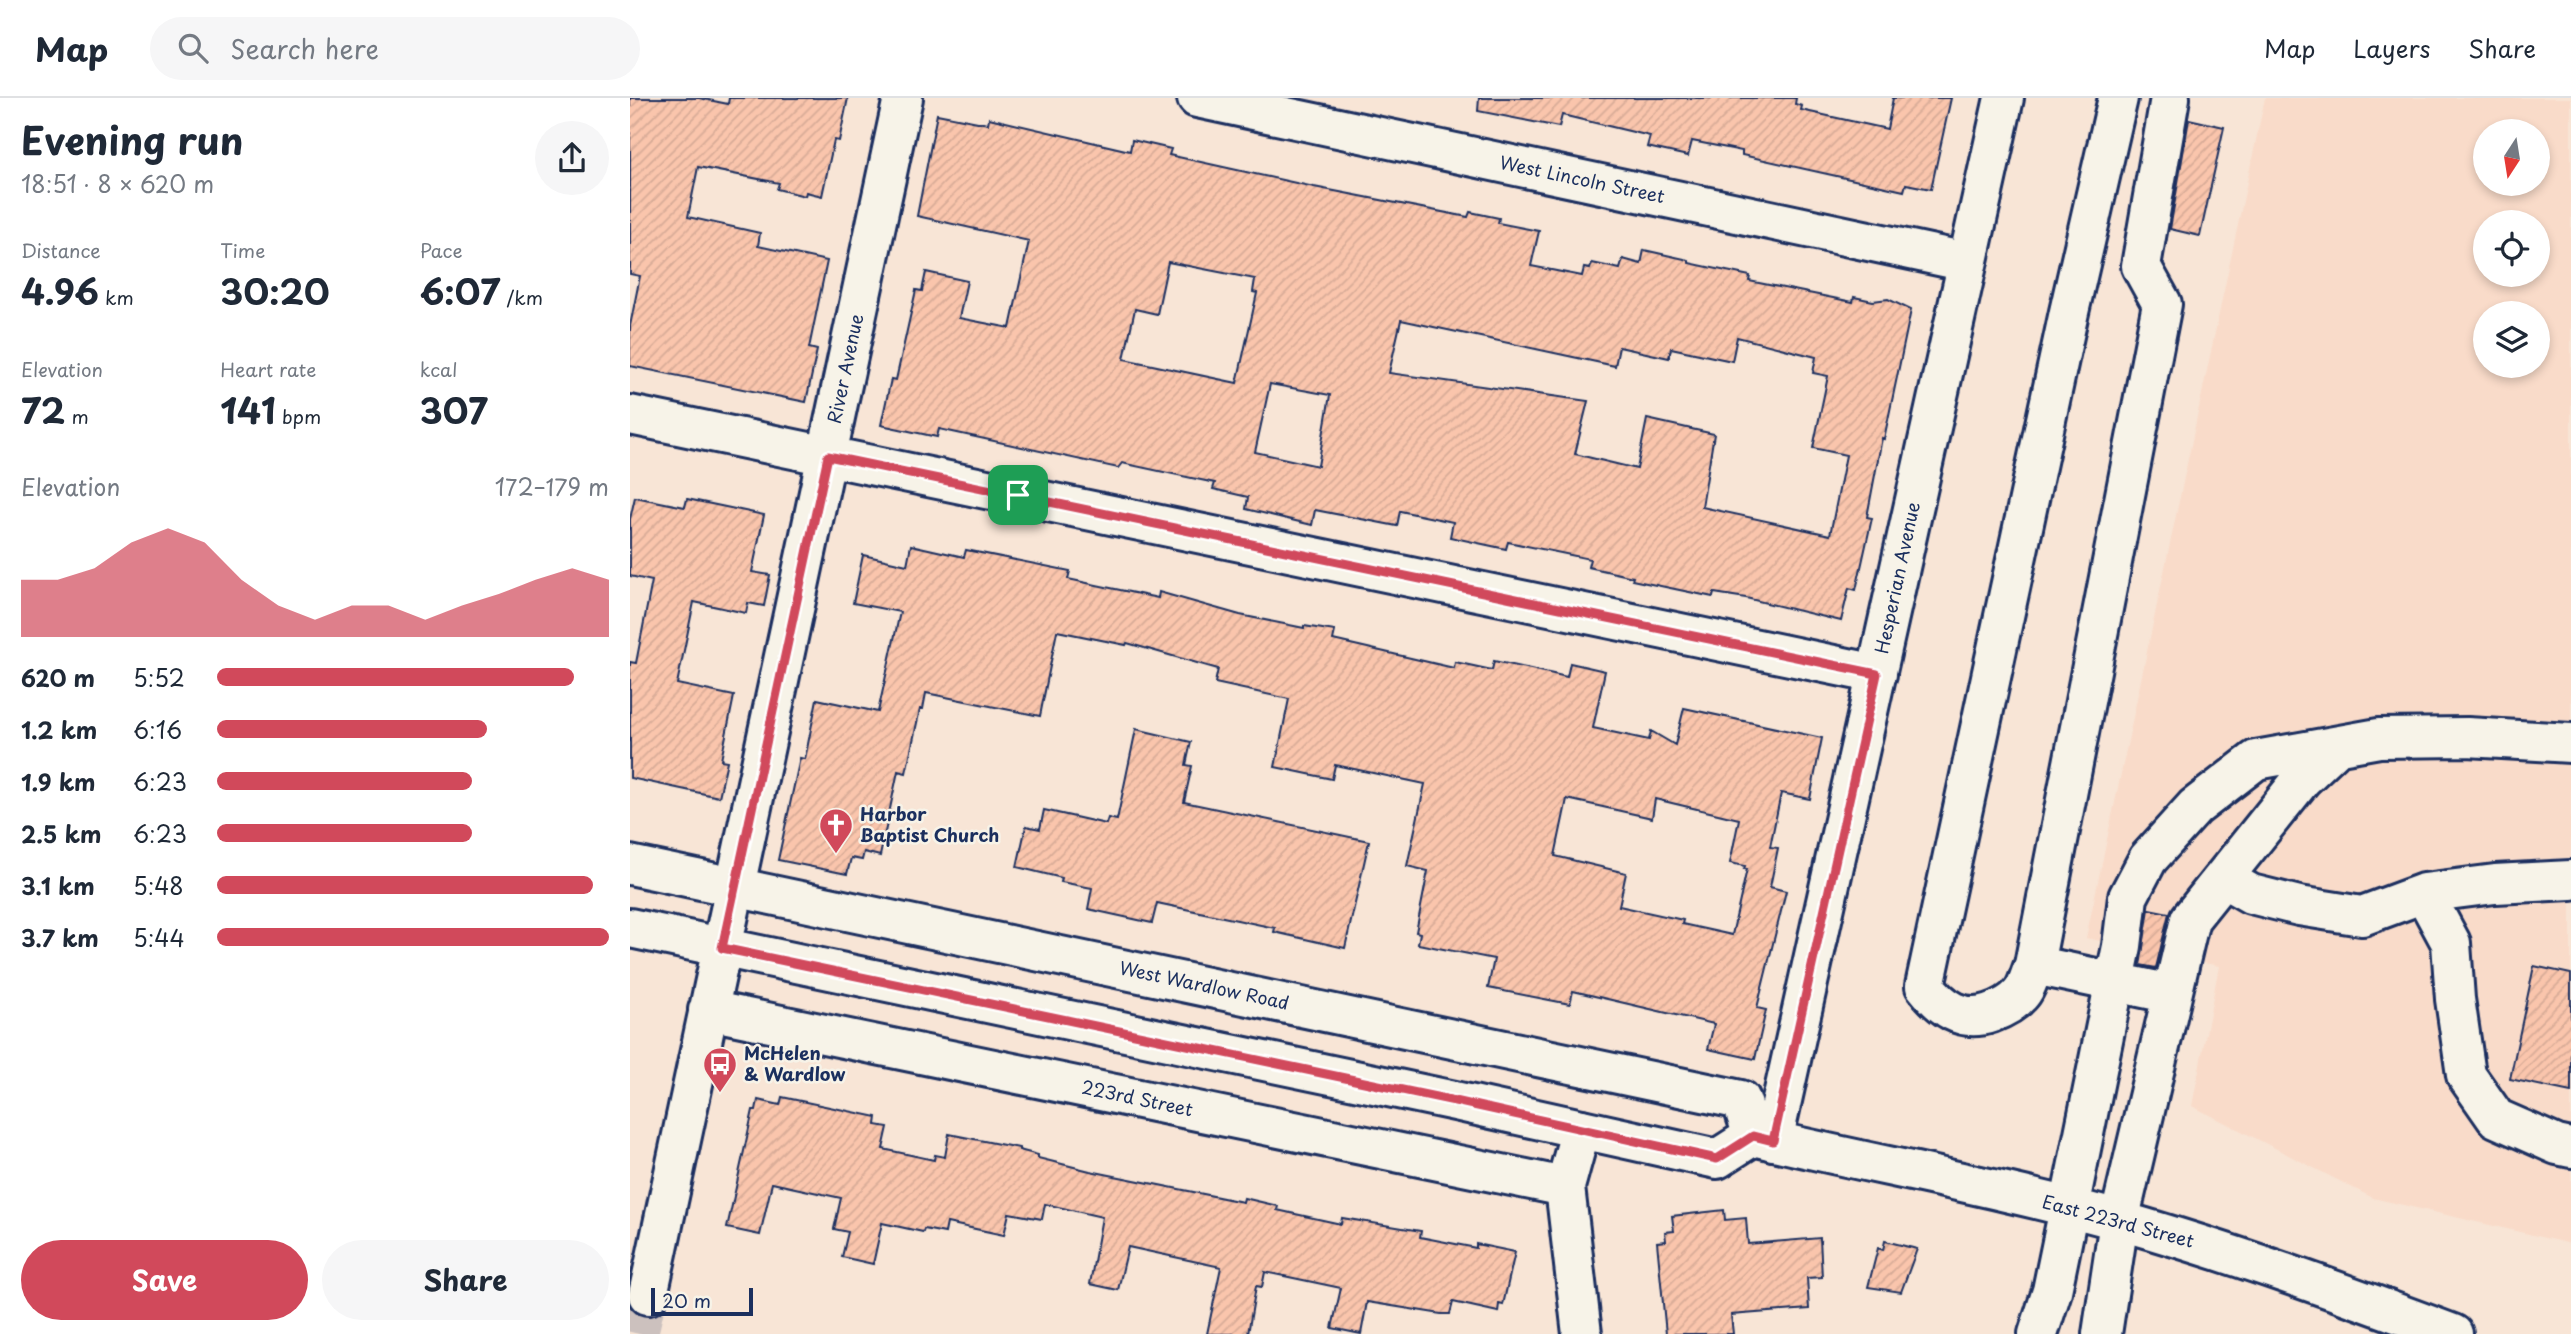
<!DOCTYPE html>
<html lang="en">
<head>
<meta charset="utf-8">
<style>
  :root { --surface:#fff; --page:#f6f6f7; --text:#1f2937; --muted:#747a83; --line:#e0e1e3; --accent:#d1495b }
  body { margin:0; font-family:"Playpen Sans",sans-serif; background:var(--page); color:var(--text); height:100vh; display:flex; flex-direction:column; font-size:26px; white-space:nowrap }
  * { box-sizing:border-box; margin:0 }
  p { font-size:23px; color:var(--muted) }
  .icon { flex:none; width:38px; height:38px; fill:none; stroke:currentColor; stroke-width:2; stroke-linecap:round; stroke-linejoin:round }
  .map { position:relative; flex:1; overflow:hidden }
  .sheet { display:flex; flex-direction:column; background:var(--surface); width:630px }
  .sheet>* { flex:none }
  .needle { width:46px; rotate:192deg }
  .controls { position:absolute; left:1843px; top:21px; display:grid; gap:14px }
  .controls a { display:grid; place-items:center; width:77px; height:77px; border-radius:50%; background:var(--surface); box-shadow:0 4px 10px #0003; font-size:35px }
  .scale { position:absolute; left:21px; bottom:18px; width:102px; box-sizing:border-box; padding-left:7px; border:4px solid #1b2f5e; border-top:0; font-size:19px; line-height:24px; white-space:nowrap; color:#1b2f5e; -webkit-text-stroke:5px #f7f3e8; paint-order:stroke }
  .pin { position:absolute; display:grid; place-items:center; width:60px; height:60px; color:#fff; margin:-30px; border-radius:14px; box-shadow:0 4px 10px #0006 }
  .round { display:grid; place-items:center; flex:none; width:74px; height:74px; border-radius:37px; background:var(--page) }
  .headline { display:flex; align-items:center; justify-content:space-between; height:119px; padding:0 21px }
  h1 { font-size:38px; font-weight:700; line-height:52px }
  .metrics { display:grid; grid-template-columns:repeat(3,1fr); gap:10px; height:119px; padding:7px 21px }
  .metrics div { display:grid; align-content:center }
  .metrics b { font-size:35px; font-weight:700 }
  .metrics small { font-size:19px; font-weight:400 }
  .metrics p { font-size:19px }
  .chart { height:196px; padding:14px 21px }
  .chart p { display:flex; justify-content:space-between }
  .chart svg { width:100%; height:126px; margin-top:7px; fill:var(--accent); opacity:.7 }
  .button { display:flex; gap:14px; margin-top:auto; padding:14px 21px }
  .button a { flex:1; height:80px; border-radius:42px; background:var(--accent); color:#fff; font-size:28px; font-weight:700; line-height:80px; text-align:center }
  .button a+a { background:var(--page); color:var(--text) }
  ul { padding:0 21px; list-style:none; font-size:23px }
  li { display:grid; grid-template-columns:112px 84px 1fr; align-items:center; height:52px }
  li i { height:18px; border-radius:9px; background:var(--accent) }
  header { display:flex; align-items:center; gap:42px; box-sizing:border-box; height:98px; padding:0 35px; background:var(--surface); border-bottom:2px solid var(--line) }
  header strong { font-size:33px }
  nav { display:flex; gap:38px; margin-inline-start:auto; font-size:24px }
  .search { width:490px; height:63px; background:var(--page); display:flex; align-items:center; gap:18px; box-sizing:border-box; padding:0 24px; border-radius:38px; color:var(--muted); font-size:26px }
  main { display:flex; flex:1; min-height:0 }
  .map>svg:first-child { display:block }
  .built { fill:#f9dbc9; fill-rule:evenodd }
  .building { fill:url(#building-hatch); stroke:#1b2f5e; stroke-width:2; fill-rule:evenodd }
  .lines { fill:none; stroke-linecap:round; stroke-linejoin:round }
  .minor-tunnel { stroke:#ccc1be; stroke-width:38; stroke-dasharray:38 19; stroke-linecap:butt }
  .minor-casing { stroke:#1b2f5e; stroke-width:44 }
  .major-casing { stroke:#1b2f5e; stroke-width:44 }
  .highway-casing { stroke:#1b2f5e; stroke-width:44 }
  .minor { stroke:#f7f3e8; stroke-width:38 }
  .major { stroke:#f7f3e8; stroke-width:38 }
  .highway { stroke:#f7f3e8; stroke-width:38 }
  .route-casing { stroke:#fff; stroke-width:14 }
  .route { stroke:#d1495b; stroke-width:9 }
  .labels { text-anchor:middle; stroke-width:5; stroke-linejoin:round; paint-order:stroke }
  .street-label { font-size:18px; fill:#1b2f5e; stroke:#f7f3e8 }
  .poi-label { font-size:18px; font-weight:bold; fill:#1b2f5e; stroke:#f7f3e8; text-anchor:start }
</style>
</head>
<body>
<header>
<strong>Map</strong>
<div class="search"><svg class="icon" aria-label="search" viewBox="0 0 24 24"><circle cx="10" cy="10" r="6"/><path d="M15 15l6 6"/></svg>Search here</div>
<nav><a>Map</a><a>Layers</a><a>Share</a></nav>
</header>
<main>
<section class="sheet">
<div class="headline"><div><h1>Evening run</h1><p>18:51 · 8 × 620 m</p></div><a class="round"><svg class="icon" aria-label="share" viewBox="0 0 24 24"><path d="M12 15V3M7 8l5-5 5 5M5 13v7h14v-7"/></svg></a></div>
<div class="metrics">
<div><p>Distance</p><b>4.96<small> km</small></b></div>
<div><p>Time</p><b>30:20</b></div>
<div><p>Pace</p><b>6:07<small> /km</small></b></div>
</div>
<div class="metrics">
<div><p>Elevation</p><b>72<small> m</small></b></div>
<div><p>Heart rate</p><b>141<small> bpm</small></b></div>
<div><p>kcal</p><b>307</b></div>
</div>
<div class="chart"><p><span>Elevation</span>172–179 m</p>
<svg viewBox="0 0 160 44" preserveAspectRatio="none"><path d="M0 44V24L10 24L20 20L30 11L40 6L50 11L60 24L70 33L80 38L90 33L100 33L110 38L120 33L130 29L140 24L150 20L160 24V44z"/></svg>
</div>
<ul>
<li><b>620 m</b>5:52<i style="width:91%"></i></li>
<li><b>1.2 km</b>6:16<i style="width:69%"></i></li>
<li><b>1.9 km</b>6:23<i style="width:65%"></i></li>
<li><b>2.5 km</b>6:23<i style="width:65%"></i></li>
<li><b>3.1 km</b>5:48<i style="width:96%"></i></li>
<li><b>3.7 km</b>5:44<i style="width:100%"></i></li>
</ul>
<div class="button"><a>Save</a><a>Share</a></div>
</section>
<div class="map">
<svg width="1941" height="1236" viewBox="0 0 1941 1236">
  <defs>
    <pattern id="building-hatch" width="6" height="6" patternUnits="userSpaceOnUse" patternTransform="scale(1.75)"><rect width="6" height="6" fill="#fac5ac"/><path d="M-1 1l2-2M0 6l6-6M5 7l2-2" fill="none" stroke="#d6aa96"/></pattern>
  </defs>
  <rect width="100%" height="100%" fill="#f8e5d6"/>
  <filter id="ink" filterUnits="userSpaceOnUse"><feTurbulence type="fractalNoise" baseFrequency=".0143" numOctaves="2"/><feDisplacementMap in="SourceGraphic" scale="14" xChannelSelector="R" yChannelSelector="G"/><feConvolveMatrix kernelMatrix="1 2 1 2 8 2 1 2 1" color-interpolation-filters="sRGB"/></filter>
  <g filter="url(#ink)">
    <path class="built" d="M 1635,0 L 1941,0 L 1941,1146 L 1743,1100 L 1562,1008 L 1589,868 L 1456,840 ZM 1855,33 L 1908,33 L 1908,86 L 1855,86 ZM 1855,124 L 1908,124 L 1908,177 L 1855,177 ZM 1855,215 L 1908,215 L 1908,268 L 1855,268 Z"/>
    <path class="building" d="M 0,0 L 69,0 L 98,6 L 99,0 L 218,0 L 209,43 L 204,42 L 192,98 L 176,94 L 175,98 L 147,91 L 149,85 L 68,69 L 58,119 L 130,135 L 128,148 L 197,163 L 179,250 L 187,252 L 176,304 L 0,268 L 0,228 L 10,178 L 0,176 Z
      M 849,0 L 1166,0 L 1165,6 L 1172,8 L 1171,12 L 1257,31 L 1263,0 L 1321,0 L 1301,91 L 1276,86 L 1274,93 L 1112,57 L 1112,53 L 1062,43 L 1058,58 L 1017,49 L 1020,38 L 932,17 L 929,29 L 848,13 Z
      M 307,16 L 358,26 L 359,20 L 500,53 L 502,42 L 541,51 L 539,57 L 684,89 L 838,119 L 840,114 L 869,120 L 868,125 L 909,133 L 901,168 L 952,178 L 954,170 L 960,171 L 962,165 L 990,171 L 993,161 L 1011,166 L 1014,152 L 1059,162 L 1059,165 L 1120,178 L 1119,183 L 1223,204 L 1224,199 L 1243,203 L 1258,201 L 1281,212 L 1254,341 L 1252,340 L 1237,419 L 1242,420 L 1226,492 L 1219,490 L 1211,523 L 1116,500 L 1084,495 L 1083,499 L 1002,482 L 1003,479 L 958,469 L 960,461 L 878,444 L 876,451 L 820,439 L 823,424 L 770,413 L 767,428 L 685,412 L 682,427 L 616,411 L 618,399 L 583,391 L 585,385 L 492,365 L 488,370 L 309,331 L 307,339 L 251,327 L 261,281 L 266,282 L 286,192 L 292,193 L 296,174 L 337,183 L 329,220 L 380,230 L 399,143 L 287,118 ZM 538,164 L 625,181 L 623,194 L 627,195 L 607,285 L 494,261 L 505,211 L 527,216 ZM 771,222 L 985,268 L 989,249 L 1039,260 L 1041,250 L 1102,263 L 1107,239 L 1186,259 L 1183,275 L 1198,278 L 1183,350 L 1216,357 L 1200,437 L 1072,409 L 1084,336 L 1017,321 L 1007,371 L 945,356 L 958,303 L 759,275 ZM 640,286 L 700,297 L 688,368 L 625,354 Z
      M 1559,21 L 1594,29 L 1570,138 L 1540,131 Z
      M 5,399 L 55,409 L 57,401 L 134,417 L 122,474 L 140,477 L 134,508 L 118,505 L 116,515 L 64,504 L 47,586 L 104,598 L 91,662 L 97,663 L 89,699 L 0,680 L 0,564 L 6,565 L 22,483 L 0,478 L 0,421 Z
      M 281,447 L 334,459 L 336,452 L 440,473 L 438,481 L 528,500 L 529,494 L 610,517 L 674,530 L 674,528 L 705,533 L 703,542 L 824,570 L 825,564 L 862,572 L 864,563 L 937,579 L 940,565 L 975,573 L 963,630 L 1019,642 L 1021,633 L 1045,647 L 1054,610 L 1192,640 L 1180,701 L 1151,695 L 1140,749 L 1148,750 L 1140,789 L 1156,793 L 1127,910 L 1136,912 L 1125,961 L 1078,951 L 1084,926 L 943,893 L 940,906 L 858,890 L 864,861 L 788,846 L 790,835 L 786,834 L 798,773 L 777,768 L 795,686 L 705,667 L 702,681 L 645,669 L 659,601 L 585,585 L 588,571 L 497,545 L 496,547 L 427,533 L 410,618 L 296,595 L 293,611 L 290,611 L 276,675 L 268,673 L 250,758 L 234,754 L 232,762 L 221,760 L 217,776 L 148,762 L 170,660 L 175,661 L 187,601 L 248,614 L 270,514 L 223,505 L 233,457 L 277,467 ZM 937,701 L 1022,720 L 1025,701 L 1109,721 L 1100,765 L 1115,768 L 1114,771 L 1117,771 L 1102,837 L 1052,826 L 1053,822 L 989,808 L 996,775 L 925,758 Z
      M 506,631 L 561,644 L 556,667 L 562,668 L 554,704 L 739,743 L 715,850 L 644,834 L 645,830 L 527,805 L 522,825 L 458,811 L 462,790 L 431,784 L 432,780 L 387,769 L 396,728 L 410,731 L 414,712 L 476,726 L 478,720 L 487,722 Z
      M 1519,811 L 1539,815 L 1526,870 L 1510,867 Z
      M 1904,868 L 1941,876 L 1941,994 L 1880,981 Z
      M 152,999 L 247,1019 L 246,1027 L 258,1029 L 253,1051 L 304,1062 L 305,1057 L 315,1059 L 319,1036 L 389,1050 L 389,1052 L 408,1057 L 408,1060 L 460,1073 L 613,1104 L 614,1100 L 648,1108 L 647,1112 L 711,1126 L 712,1120 L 791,1133 L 790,1139 L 846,1150 L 846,1146 L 885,1154 L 873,1207 L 869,1206 L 868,1214 L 823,1204 L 820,1216 L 811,1216 L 737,1204 L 731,1236 L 702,1230 L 711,1190 L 635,1174 L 632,1189 L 626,1188 L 618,1236 L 577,1236 L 591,1169 L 498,1149 L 488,1192 L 460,1186 L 472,1119 L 415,1106 L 412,1121 L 379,1115 L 374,1137 L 317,1125 L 315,1135 L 294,1131 L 293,1134 L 252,1125 L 243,1166 L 212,1159 L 218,1134 L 204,1131 L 211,1100 L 142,1085 L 130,1137 L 97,1130 L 123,1012 L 126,1012 L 128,1002 L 150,1007 Z
      M 1094,1112 L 1095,1122 L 1116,1120 L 1118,1146 L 1190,1140 L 1192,1179 L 1177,1180 L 1179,1211 L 1101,1217 L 1103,1236 L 1036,1236 L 1027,1144 L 1036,1143 L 1035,1134 L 1044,1133 L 1042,1118 Z
      M 1255,1143 L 1287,1151 L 1271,1194 L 1238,1189 L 1248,1150 L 1253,1152 Z"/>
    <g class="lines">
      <path class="minor-tunnel" d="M 9,1236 L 18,1197"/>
      <g class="minor-casing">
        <path id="minor" d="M 567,0 L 1337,164
          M 1488,0 L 1439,214 L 1295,888 C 1312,910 1333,925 1361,915 C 1372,911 1382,906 1390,897 C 1397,890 1400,876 1404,867 L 1532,206 L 1511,168 L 1540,0
          M 0,317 L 1247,576
          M 1593,780 L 1621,796 L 1669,808 L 1732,818 L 1794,795 L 1865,786 L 1941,782
          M 1794,795 L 1821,845 L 1825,901 L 1836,977 L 1866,1020 L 1927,1047 L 1941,1050
          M 1404,867 L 1542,896
          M 78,912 L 935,1089
          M 951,1031 L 935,1089 L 952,1236
          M 1143,1043 L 1374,0
          M 1439,1110 L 1492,848 L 1498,799 L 1518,761 L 1565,709 L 1626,662 L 1749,640 L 1837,639 L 1941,645
          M 1489,1123 L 1560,821 L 1672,681 L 1706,649
          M 18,1197 L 273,0"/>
      </g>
      <g class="major-casing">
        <path id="major" d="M 0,767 L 1111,1002 L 1123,1038
          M 0,830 L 825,1003 L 1087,1061 L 1123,1038 C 1245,1067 1370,1089 1491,1123 C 1604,1155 1713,1195 1823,1236"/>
      </g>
      <g class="highway-casing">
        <path id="highway" d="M 1408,1236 L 1422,1193 L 1439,1110
          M 1472,1236 L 1489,1123"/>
      </g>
      <use href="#minor" class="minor"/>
      <use href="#major" class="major"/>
      <use href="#highway" class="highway"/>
    </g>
  </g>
  <g class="lines" filter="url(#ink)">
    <g class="route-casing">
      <path id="route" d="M 198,358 L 1247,576 L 1143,1043 L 1123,1038 L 1087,1061 L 825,1003 L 92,850 Z"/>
    </g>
    <use href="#route" class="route"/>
  </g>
  <defs>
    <g id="church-pin" transform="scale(1.75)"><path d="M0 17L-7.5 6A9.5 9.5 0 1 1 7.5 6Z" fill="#d1495b" stroke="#f7f3e8"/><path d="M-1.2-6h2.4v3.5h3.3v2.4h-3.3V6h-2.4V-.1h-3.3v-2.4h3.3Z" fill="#fff"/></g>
    <g id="bus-pin" transform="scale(1.75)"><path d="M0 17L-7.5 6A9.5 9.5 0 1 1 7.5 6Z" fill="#d1495b" stroke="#f7f3e8"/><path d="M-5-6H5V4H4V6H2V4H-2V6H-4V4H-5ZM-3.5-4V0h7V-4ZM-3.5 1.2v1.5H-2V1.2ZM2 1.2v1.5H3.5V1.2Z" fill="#fff"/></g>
  </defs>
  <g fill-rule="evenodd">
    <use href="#church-pin" x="206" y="727"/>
    <use href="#bus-pin" x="90" y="966"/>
  </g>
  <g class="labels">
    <g class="street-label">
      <text transform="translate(952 82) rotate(12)" y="6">West Lincoln Street</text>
      <text transform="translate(216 271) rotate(-78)" y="6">River Avenue</text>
      <text transform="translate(1268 480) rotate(-78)" y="6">Hesperian Avenue</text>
      <text transform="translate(574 888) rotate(12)" y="6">West Wardlow Road</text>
      <text transform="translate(507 1001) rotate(12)" y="6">223rd Street</text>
      <text transform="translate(1488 1124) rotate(15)" y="6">East 223rd Street</text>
    </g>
    <g class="poi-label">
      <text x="230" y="723">Harbor<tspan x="230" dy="21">Baptist Church</tspan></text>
      <text x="114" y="962">McHelen<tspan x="114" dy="21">&amp; Wardlow</tspan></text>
    </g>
  </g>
</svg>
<div class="controls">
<a><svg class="needle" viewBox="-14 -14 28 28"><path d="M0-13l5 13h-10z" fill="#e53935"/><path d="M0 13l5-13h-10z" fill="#747a83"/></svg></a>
<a><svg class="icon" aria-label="locate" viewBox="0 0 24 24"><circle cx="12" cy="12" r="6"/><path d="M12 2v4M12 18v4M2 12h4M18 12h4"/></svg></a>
<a><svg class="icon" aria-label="layers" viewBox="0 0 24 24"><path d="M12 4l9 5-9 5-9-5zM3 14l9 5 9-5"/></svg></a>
</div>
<div class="scale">20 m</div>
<div class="pin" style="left:388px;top:397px;background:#1e9e55"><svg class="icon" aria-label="arrive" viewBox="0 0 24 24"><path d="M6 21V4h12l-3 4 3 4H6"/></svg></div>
</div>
</main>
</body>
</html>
